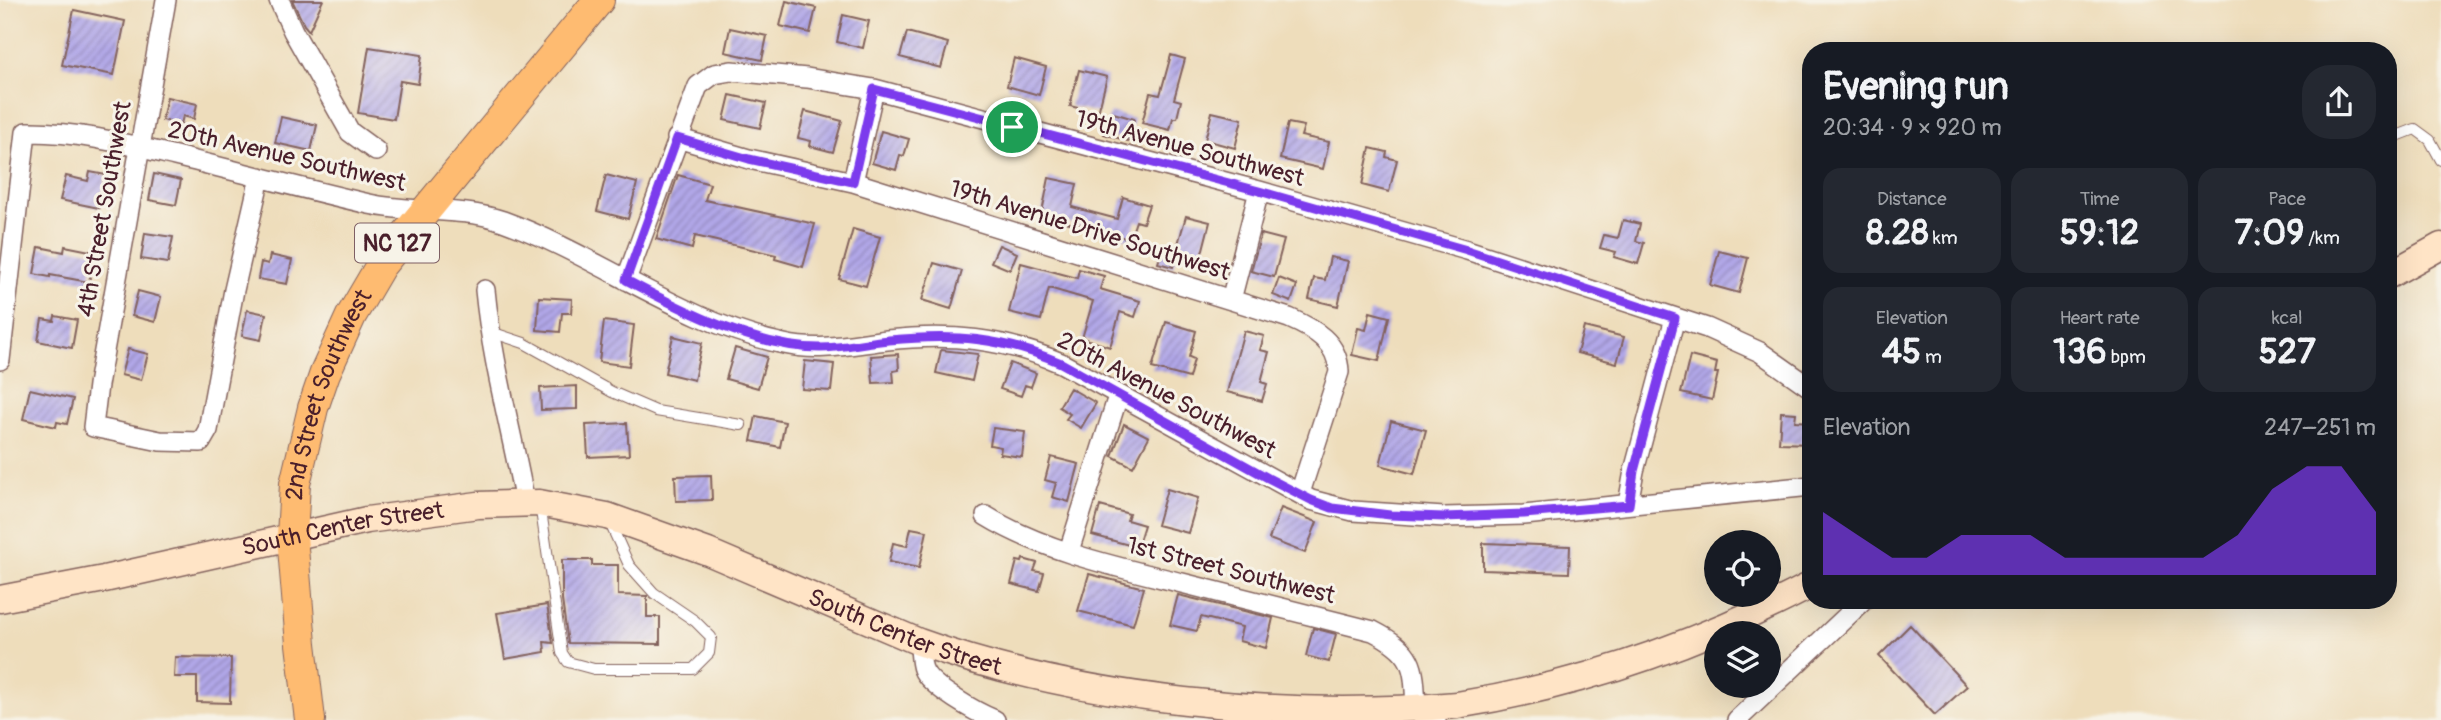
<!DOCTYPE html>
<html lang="en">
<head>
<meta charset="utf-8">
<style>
  :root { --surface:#171b24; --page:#242831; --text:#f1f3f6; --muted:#9ea1a6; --accent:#7c3aed }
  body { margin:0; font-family:Pangolin,sans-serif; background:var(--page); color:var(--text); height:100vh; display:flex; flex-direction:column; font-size:26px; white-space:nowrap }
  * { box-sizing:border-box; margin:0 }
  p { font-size:23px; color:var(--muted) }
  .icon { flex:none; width:38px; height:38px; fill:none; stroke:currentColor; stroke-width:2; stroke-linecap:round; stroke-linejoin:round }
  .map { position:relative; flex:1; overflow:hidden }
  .side { position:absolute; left:1802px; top:42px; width:595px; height:567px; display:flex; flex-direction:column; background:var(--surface); border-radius:28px; box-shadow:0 7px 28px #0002 }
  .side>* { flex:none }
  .controls { position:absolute; left:1704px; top:530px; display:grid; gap:14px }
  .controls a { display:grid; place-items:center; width:77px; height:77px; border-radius:50%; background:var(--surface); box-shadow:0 7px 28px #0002; font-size:35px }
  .pin { position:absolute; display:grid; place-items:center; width:60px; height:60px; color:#fff; margin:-30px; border:4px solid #fff; border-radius:50%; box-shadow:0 2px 7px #0007 }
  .round { display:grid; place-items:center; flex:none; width:74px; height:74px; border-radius:28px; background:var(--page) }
  .overview { display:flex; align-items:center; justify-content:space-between; height:119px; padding:0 21px }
  h1 { font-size:38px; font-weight:700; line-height:52px }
  .figures { display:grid; grid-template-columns:repeat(3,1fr); gap:10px; height:119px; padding:7px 21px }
  .figures div { display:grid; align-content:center; border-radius:18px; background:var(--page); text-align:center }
  .figures b { font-size:35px; font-weight:700 }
  .figures small { font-size:19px; font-weight:400 }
  .figures p { font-size:19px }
  .chart { height:196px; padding:14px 21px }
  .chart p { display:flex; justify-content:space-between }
  .chart svg { width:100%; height:126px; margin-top:7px; fill:var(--accent); opacity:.7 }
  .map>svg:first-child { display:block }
  .building { fill:url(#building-hatch) }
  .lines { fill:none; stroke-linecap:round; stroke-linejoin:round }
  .lane-casing { stroke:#83625d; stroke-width:12 }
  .street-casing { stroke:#83625d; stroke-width:22 }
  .secondary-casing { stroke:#83625d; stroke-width:29 }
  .primary-casing { stroke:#83625d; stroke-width:32 }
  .lane { stroke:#fff; stroke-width:10 }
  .street { stroke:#fff; stroke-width:19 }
  .secondary { stroke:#ffe4c6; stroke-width:26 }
  .primary { stroke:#febb71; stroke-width:30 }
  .route-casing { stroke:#fff; stroke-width:14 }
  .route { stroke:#7c3aed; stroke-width:9 }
  .labels { text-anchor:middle; stroke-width:6; stroke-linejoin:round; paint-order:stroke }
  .shield { fill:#f7f3e8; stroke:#7e5f64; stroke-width:2 }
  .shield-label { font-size:23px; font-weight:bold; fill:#4a1f2b }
  .street-label { font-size:24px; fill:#4a1f2b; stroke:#f7f3e8 }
</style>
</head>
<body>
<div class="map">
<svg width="2441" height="720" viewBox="0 0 2441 720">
  <defs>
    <pattern id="building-hatch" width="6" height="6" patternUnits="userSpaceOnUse" patternTransform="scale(1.75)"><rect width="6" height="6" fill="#b1a7e8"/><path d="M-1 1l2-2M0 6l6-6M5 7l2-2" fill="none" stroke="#9287bc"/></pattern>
  </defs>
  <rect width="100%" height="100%" fill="#f7f3e8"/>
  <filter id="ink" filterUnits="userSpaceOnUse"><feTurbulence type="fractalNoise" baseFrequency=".0143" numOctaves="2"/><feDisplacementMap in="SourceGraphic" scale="14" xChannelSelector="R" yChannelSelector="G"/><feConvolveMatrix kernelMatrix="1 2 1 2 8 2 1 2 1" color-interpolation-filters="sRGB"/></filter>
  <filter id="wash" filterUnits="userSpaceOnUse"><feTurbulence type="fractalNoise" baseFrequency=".00686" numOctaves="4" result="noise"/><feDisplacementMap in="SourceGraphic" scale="28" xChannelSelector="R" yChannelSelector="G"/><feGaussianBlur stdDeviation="1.57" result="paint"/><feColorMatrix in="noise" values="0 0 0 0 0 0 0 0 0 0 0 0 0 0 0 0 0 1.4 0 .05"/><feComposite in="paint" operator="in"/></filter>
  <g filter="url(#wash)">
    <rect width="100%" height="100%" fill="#edb"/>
    <g id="blocks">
      <path class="building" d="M 292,0 L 323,0 L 309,31 L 304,25 Z
        M 786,1 L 816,8 L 810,33 L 780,26 Z
        M 74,10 L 125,21 L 114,75 L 62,65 Z
        M 843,15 L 869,21 L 863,48 L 837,42 Z
        M 730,28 L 767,36 L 762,60 L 725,52 Z
        M 907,32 L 948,43 L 941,68 L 900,57 Z
        M 369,47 L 422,55 L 418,84 L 400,81 L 394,119 L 358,113 Z
        M 1171,55 L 1185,59 L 1174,99 L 1181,101 L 1177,118 L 1173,118 L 1170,130 L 1142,123 L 1150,93 L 1160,95 Z
        M 1014,58 L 1046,67 L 1039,95 L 1007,86 Z
        M 1079,70 L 1107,77 L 1098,113 L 1070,106 Z
        M 730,95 L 766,103 L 760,128 L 724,120 Z
        M 167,97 L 197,104 L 194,119 L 183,116 L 181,124 L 162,120 Z
        M 805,111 L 842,121 L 833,152 L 810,146 L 811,141 L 798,138 Z
        M 1110,112 L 1134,119 L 1128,141 L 1104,134 Z
        M 1212,112 L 1242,119 L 1235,148 L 1205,140 Z
        M 281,117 L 317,125 L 311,151 L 275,143 Z
        M 1288,123 L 1304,126 L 1301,136 L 1329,142 L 1323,169 L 1280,159 Z
        M 881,131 L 909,139 L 904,156 L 900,155 L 896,170 L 872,163 Z
        M 1370,148 L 1387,152 L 1386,157 L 1397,160 L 1389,192 L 1362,185 Z
        M 90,172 L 106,175 L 99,208 L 60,200 L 66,176 L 88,181 Z
        M 154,174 L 181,180 L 176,205 L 149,200 Z
        M 606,175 L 637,183 L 628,219 L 597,211 Z
        M 678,175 L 710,184 L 705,200 L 815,224 L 803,267 L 775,259 L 776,255 L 695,236 L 692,249 L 656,239 Z
        M 1049,178 L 1077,184 L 1072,207 L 1117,219 L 1123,197 L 1149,205 L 1143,223 L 1136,221 L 1130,239 L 1093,230 L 1093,228 L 1041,217 Z
        M 1186,216 L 1210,222 L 1200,261 L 1176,255 L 1173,267 L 1158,263 L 1163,247 L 1176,251 Z
        M 1623,220 L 1640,224 L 1636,241 L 1644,243 L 1638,264 L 1614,257 L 1616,252 L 1600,248 L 1604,235 L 1618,238 Z
        M 853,229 L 880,237 L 866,286 L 839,279 Z
        M 145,233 L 173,237 L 168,263 L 141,259 Z
        M 1261,234 L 1284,240 L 1274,277 L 1251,271 Z
        M 999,245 L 1017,253 L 1010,270 L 991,262 Z
        M 65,246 L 95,252 L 89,282 L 50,275 L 50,277 L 34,274 L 39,247 L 64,252 Z
        M 1719,251 L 1748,258 L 1739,293 L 1710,285 Z
        M 270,255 L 292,260 L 287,284 L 258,279 L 261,262 L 268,264 Z
        M 1330,257 L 1348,261 L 1338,306 L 1309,299 L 1314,278 L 1325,280 Z
        M 934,263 L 962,271 L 951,309 L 922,300 Z
        M 1021,263 L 1077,278 L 1079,269 L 1104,276 L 1100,289 L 1140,301 L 1135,317 L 1120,312 L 1110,347 L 1082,338 L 1093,301 L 1049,288 L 1041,320 L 1009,312 Z
        M 1279,278 L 1297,285 L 1291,302 L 1273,295 Z
        M 138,291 L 161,297 L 155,322 L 132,316 Z
        M 539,297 L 572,299 L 571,313 L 562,313 L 560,332 L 537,330 Z
        M 247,310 L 266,314 L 261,340 L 242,336 Z
        M 1370,312 L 1389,317 L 1379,361 L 1352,355 L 1358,328 L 1366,330 Z
        M 55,316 L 77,320 L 72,348 L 38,341 L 42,319 L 54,321 Z
        M 604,321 L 634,325 L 629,366 L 599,362 Z
        M 1166,322 L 1196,331 L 1189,357 L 1194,359 L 1189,378 L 1152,368 Z
        M 1584,327 L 1624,337 L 1617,363 L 1577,353 Z
        M 1244,331 L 1264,336 L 1260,350 L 1269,352 L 1261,382 L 1267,384 L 1262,401 L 1227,392 Z
        M 673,336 L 702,343 L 694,380 L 665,373 Z
        M 735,348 L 767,357 L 758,388 L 726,379 Z
        M 128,349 L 148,354 L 141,380 L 121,375 Z
        M 941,350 L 978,354 L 972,381 L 936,373 Z
        M 898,354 L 899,370 L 893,371 L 894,382 L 873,383 L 871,356 Z
        M 1690,356 L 1717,363 L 1715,373 L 1718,373 L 1712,400 L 1681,393 Z
        M 805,361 L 834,364 L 831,391 L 802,389 Z
        M 1010,363 L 1036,373 L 1031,387 L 1025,385 L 1021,396 L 1000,389 Z
        M 577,386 L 577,409 L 541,410 L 540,388 Z
        M 1070,388 L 1096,403 L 1081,428 L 1066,419 L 1070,414 L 1059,407 Z
        M 30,389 L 73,399 L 67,424 L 57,422 L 56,427 L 23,419 Z
        M 1781,412 L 1796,413 L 1795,421 L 1811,422 L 1811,444 L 1779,443 Z
        M 756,416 L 785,422 L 780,447 L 751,441 Z
        M 1391,421 L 1426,430 L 1414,474 L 1380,465 Z
        M 627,423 L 629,455 L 588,457 L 586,425 Z
        M 1124,424 L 1149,437 L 1133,467 L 1112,456 Z
        M 993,428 L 1025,432 L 1022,457 L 1000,454 L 1001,447 L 990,445 Z
        M 1051,457 L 1079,464 L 1069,502 L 1052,497 L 1056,483 L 1045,480 Z
        M 711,475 L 712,500 L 676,501 L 675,476 Z
        M 1167,489 L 1198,498 L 1188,533 L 1157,525 Z
        M 1100,506 L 1129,514 L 1127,520 L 1144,525 L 1139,541 L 1131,538 L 1129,545 L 1092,535 Z
        M 1281,508 L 1317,522 L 1305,553 L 1269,539 Z
        M 911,528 L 927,531 L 919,568 L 889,562 L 893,543 L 907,546 Z
        M 1483,543 L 1570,546 L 1569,573 L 1483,570 Z
        M 1023,559 L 1037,563 L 1034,571 L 1044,573 L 1039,591 L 1011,584 L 1017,561 L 1022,562 Z
        M 562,560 L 592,560 L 592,565 L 618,565 L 618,595 L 647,596 L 647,617 L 660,617 L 660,644 L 568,643 L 562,600 Z
        M 1089,574 L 1144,588 L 1133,625 L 1078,611 Z
        M 1178,595 L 1273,618 L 1266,648 L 1239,641 L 1242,627 L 1201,617 L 1197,631 L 1170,625 Z
        M 547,605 L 553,643 L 544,642 L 545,652 L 505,659 L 497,613 Z
        M 1910,625 L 1967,686 L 1935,715 L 1879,656 Z
        M 1313,628 L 1336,634 L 1329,662 L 1306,656 Z
        M 175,657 L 231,658 L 230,703 L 197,702 L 197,677 L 174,677 Z"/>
    </g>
  </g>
  <g filter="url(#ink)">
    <use href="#blocks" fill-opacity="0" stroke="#83625d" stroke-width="2"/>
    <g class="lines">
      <g class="lane-casing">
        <path id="lane" d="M 2389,139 L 2415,129 L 2430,140 L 2441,160
          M 491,332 L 524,343 L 612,392 L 656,411 L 741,425
          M 540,504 L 562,653 L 568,662 L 594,669 L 693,669 L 709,653 L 711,637 L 695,621 L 654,593 L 629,565 L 610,523"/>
      </g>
      <g class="street-casing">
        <path id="street" d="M 166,0 L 98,385 L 93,427 L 160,441 L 201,442 L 208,430 L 234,290 L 260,177
          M 279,0 L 293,31 L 350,132 L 376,151
          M 677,138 L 749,159 L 853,182 L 1289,318 C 1314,329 1338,342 1339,372 L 1300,493
          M 853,182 L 874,89
          M 626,280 L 698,86 L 714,74 L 731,71 L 807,78 L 874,89 L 1259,191 L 1467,250 L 1707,328 L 1760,352 L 1811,388
          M 485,290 C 492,362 512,432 525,503
          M 1231,300 L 1259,191
          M 0,360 L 26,132 C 76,131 126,144 175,156 C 240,172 304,189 369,204 C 413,214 460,206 503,221 C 599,256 683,323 784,344 C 819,352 852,344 887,340 C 950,333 1002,338 1061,363 L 1311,500 L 1353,511 L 1444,517 L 1524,515 L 1811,486
          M 1628,504 L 1634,471 L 1675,318
          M 986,516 C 1043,551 1117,567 1182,583 C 1246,599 1310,615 1373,631 C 1416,653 1414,667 1416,710 L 1436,720
          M 1069,551 L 1118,396
          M 919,642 C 921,650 920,661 923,669 C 929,686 977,713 995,720
          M 1737,720 L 1864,600"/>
      </g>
      <g class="secondary-casing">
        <g id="secondary">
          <path d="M 2389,275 L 2441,246"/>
          <path id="s1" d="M 0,599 L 104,579 L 367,520 L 478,505 L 539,503 L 607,516 L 708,552 L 919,642 C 1079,700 1287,720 1457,705 C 1582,685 1699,644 1811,585"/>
        </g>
      </g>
      <g class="primary-casing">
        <g id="primary">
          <path id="s2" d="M 310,720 L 301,644 L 292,536 L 295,484 L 313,408 L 325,373 L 351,316 L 381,265 L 599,0"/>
        </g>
      </g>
      <use href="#lane" class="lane"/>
      <use href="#street" class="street"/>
      <use href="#secondary" class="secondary"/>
      <use href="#primary" class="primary"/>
    </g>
  </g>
  <g class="lines" filter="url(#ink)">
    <g class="route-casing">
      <path id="route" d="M 874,89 L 1259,191 L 1467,250 L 1675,318 L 1634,471 L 1629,505 L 1524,514 L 1444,517 L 1390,515 L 1332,508 L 1311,500 L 1268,478 L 1061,363 C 1001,337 954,334 889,340 C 866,342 844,348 820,348 C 756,348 682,310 626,280 L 677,138 L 749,159 L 853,182 Z"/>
    </g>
    <use href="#route" class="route"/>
  </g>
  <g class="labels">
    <rect class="shield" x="355" y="223.5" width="84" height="39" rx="5"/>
    <g class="shield-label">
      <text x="397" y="251">NC 127</text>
    </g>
    <g class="street-label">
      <text transform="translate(1190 148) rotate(15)" y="8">19th Avenue Southwest</text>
      <text transform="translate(287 156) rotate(13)" y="8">20th Avenue Southwest</text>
      <text transform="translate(104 209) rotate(-80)" y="8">4th Street Southwest</text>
      <text transform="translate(1090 230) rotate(17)" y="8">19th Avenue Drive Southwest</text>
      <text dy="8" stroke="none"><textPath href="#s2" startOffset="332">2nd Street Southwest</textPath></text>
      <text transform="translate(1167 395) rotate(28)" y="8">20th Avenue Southwest</text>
      <text dy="8" stroke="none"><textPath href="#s1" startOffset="350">South Center Street</textPath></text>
      <text transform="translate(1231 570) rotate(14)" y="8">1st Street Southwest</text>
      <text dy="8" stroke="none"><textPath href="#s1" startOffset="938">South Center Street</textPath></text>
    </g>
  </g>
</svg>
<div class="controls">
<a><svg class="icon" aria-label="locate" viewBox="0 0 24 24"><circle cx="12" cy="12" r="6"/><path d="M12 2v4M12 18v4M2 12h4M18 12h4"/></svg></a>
<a><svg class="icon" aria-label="layers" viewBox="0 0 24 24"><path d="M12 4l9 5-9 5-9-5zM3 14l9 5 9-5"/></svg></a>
</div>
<div class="pin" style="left:1012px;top:127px;background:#1e9e55"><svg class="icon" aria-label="arrive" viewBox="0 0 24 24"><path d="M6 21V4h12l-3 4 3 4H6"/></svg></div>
<section class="side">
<div class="overview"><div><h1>Evening run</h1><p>20:34 · 9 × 920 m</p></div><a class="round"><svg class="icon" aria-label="share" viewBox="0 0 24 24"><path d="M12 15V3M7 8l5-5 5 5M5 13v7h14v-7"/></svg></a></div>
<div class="figures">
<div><p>Distance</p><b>8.28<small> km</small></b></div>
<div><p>Time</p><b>59:12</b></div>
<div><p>Pace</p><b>7:09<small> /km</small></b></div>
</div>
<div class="figures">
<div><p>Elevation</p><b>45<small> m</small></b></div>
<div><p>Heart rate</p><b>136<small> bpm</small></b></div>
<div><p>kcal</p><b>527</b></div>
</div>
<div class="chart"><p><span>Elevation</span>247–251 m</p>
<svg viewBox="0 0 160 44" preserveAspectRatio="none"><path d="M0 44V22L10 30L20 38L30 38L40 30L50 30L60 30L70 38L80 38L90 38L100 38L110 38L120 30L130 14L140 6L150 6L160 22V44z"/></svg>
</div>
</section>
</div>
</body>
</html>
